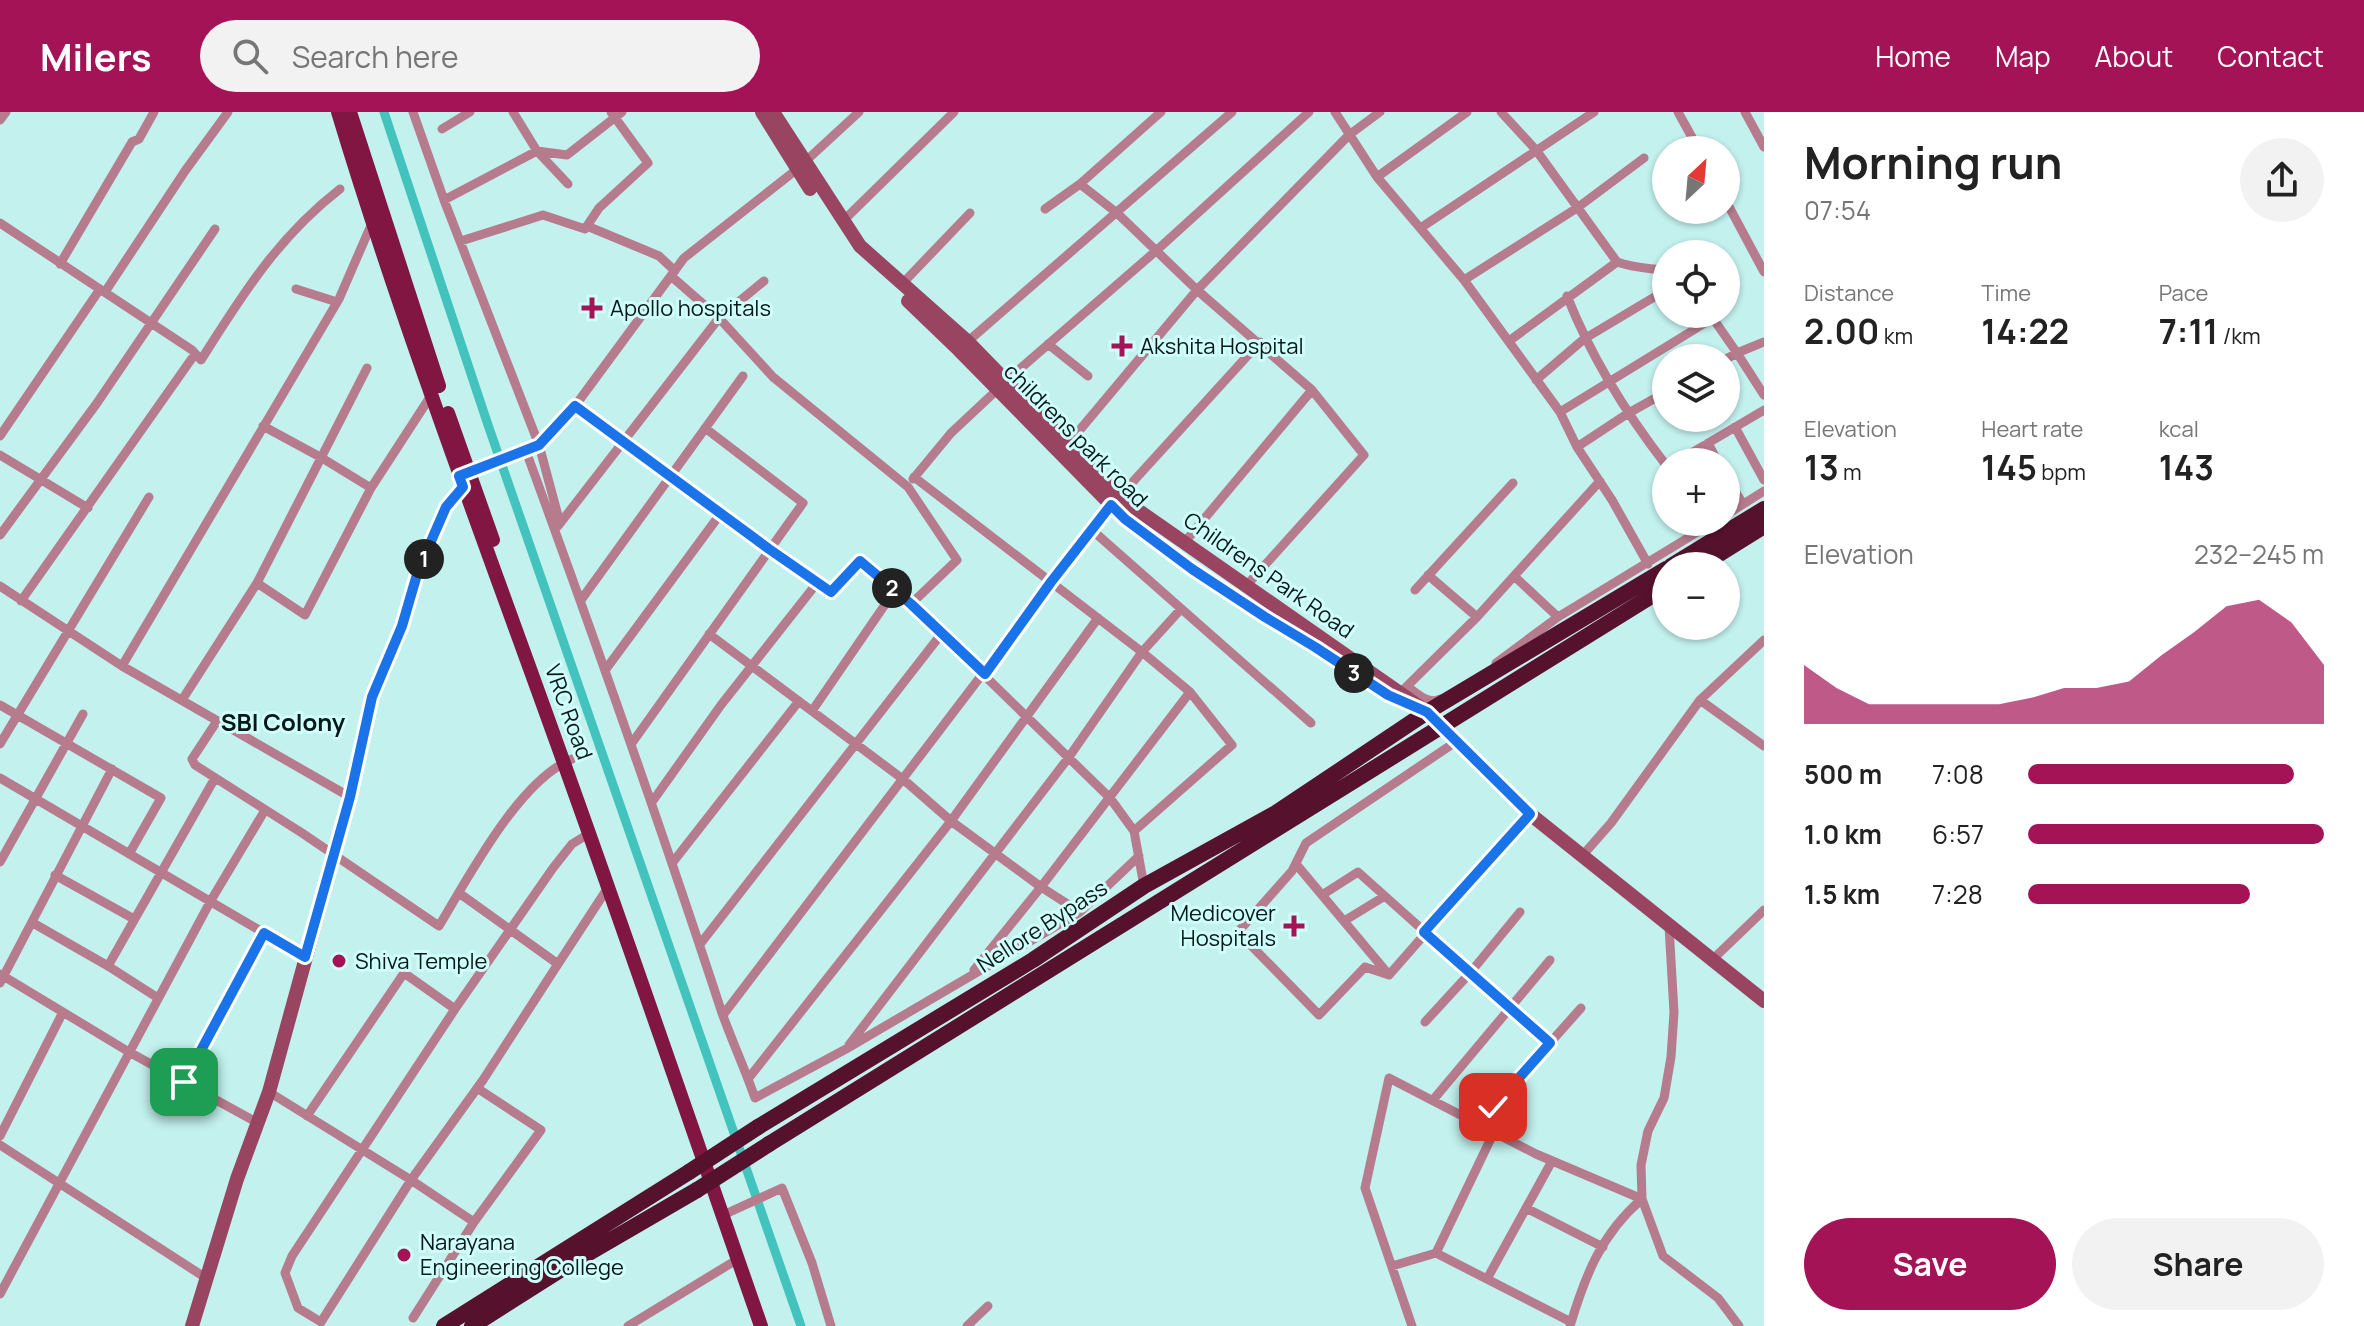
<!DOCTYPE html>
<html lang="en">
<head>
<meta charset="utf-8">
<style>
  :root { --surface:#fff; --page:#f2f2f2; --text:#222; --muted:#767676; --accent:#a41355 }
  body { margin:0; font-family:Manrope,sans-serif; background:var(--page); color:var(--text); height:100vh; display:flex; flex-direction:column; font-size:30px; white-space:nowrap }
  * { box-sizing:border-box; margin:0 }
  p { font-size:26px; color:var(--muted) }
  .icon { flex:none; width:44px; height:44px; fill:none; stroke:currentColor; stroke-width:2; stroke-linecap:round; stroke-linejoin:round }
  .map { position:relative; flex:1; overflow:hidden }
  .drawer { display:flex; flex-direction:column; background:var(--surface); width:600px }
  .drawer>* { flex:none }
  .needle { width:52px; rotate:26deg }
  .controls { position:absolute; left:1652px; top:24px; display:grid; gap:16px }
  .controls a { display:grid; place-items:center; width:88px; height:88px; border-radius:50%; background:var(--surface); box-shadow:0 2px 6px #0004; font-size:40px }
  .pin { position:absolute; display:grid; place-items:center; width:68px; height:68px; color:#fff; margin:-34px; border-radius:16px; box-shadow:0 4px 12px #0006 }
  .km { position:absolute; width:40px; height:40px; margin:-20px; border-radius:50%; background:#222; color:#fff; font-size:22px; line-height:40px; text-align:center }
  .round { display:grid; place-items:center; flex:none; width:84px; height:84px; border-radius:42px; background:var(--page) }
  .summary { display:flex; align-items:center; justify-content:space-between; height:136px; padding:0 40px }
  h1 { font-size:44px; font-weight:700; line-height:60px }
  .stats { display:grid; grid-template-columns:repeat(3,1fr); gap:12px; height:136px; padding:8px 40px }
  .stats div { display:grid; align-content:center }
  .stats b { font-size:34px; font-weight:700 }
  .stats small { font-size:22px; font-weight:400 }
  .stats p { font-size:22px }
  .chart { height:224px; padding:16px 40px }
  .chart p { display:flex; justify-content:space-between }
  .chart svg { width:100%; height:144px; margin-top:8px; fill:var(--accent); opacity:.7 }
  .cta { display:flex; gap:16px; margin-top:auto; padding:16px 40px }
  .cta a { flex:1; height:92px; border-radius:48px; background:var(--accent); color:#fff; font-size:32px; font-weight:700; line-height:92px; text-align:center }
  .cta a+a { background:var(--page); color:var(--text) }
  ul { padding:0 40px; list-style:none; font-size:26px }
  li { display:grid; grid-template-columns:128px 96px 1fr; align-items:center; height:60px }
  li i { height:20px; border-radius:10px; background:var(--accent) }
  header { display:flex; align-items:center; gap:48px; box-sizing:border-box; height:112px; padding:0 40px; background:var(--accent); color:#fff }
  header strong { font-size:38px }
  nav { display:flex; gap:44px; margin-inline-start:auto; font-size:28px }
  .search { width:560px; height:72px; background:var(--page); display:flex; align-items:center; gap:20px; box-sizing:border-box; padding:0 28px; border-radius:44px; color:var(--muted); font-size:30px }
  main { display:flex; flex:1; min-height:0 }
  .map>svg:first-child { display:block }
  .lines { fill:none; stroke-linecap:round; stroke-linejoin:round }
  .canal { stroke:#42c3be; stroke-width:9 }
  .street { stroke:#b67b8c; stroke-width:9 }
  .secondary { stroke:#994561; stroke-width:14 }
  .primary { stroke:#811643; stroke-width:14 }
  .highway { stroke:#56122d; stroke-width:16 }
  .highway-bridge { stroke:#56122d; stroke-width:16 }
  .route-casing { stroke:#fff; stroke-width:16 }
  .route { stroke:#1a73e8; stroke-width:10 }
  .poi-dot { fill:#a41355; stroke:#cffefb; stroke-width:3 }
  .labels { text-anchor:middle; stroke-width:6; stroke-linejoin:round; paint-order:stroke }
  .poi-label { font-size:22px; fill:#071818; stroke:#cffefb; text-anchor:start }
  .street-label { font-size:22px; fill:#071818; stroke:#cffefb }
  .neighbourhood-label { font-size:24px; font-weight:bold; fill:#071818; stroke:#cffefb }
</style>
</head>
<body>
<header>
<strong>Milers</strong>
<div class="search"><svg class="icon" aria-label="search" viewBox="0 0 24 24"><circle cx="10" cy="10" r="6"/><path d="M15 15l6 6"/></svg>Search here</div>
<nav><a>Home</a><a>Map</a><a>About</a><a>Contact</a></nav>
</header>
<main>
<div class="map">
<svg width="1764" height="1214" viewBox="0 0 1764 1214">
  <rect width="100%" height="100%" fill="#c2f1ee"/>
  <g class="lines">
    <path class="canal" d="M 384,0 L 487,310 L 801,1214"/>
    <path class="street" d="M 413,0 L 444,88 L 539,333 L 560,411
      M 513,0 L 537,39 L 567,43 L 622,0
      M 1335,0 L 1377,65 L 1464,168 L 1560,300 L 1577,335 L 1612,388 L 1648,452
      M 1501,0 L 1536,38 L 1617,150 C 1635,156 1648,156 1666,159
      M 1678,0 L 1699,38
      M 1745,0 L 1764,35
      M 0,8 L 6,0
      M 442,17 L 470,0
      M 1377,65 L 1467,0
      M 1080,72 L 1117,101 L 1197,178 L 1312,278 L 1184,431
      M 444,88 L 537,39 L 568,72
      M 1726,89 L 1764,160
      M 1045,97 L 1080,72 L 1161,0
      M 843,109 L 954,0
      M 0,111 L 192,238 L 201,248 C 243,182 277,126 340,77
      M 587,114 L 659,144 L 675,159
      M 1422,115 L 1594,0
      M 461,129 L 543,103 L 585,117 L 599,96 L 648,51 L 611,0
      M 60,152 L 132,30 L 139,27 L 154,0
      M 671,164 L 719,206 L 773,265 L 908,375 L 957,448 L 911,492
      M 1464,168 L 1577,96 L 1644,46
      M 902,172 L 970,101
      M 296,177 L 337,190
      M 105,180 L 185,59 L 228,0
      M 1567,184 C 1592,247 1625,300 1666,353
      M 1710,202 L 1737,241 L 1764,230
      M 1509,229 L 1617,150
      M 966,231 L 1232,0
      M 1048,232 L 1088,264
      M 1726,247 L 1737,241 L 1764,283
      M 1536,268 L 1584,227 L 1666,178
      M 1006,269 L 1157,138 L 1309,0
      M 575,294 L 769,437 L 831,480 L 860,449 L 911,492 L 1110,686 L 1134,719 L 1144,774
      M 1560,300 L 1713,206
      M 263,314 L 322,346 L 371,376 L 432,282
      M 1735,315 L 1764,368
      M 0,324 L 100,177
      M 1708,331 L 1718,350
      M 1068,332 L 1197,178 L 1349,23 L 1380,0
      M 1577,335 L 1627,302 L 1666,280
      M 526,339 C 594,525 660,712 722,901 C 732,929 745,957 755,986 L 846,937 L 1080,800 L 1139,744
      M 0,343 L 88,396
      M 1676,350 L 1764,298
      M 465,362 L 526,339 L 539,333 L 550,323 L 575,294 L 684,146 L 796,58 L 859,0
      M 1726,364 L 1743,392
      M 914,365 L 1142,540 L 1190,580 L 1232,633 L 1134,719
      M 913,367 L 951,321 L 998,277
      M 1119,385 L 1260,230
      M 1726,403 L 1764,379
      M 558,414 L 719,206 L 764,169
      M 1092,418 L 1311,611
      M 0,423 L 97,291 L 215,117
      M 1428,463 L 1477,505
      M 1514,464 L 1558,505
      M 257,471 L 305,503 L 371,376
      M 0,474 L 122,554 L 350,685
      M 1246,474 L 1364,343 L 1312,278
      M 1415,478 L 1513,371
      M 581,488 L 743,264
      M 21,489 L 195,242
      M 709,522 L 904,668 L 951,709 L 1041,775 L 1080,800
      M 1496,551 L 1558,505 L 1714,410
      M 122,554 L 339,187 L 372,111 L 375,110
      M 606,557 L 721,401
      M 1408,575 C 1418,582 1428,593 1440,587
      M 1395,586 L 1477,505 L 1600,369
      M 182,588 L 257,471 L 367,256
      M 1700,588 L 1764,634
      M 0,593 L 161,686 L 129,742
      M 812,599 L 895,478
      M 217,609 L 192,647 L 195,653 L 302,721 L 439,814 C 468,766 519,668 572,647
      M 1457,629 L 1306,731 L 1292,759 L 1238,820 L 1319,903 L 1365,855 L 1389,863 L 1530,702
      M 632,631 L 803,391 L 705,316
      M 0,632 L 149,385
      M 0,666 L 305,845
      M 652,690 L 721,593 L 817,471
      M 1582,744 L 1611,711 L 1700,588 L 1764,528
      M 0,750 L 83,602
      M 673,750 L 799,589
      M 1296,752 L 1389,863
      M 55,763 L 134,807
      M 459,781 L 558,852 L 609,774
      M 1322,783 L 1358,760 L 1510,896 L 1433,988
      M 1344,809 L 1385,784
      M 33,811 L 108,854
      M 1669,814 L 1674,900 L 1671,945 L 1664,986 L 1648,1019 L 1641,1053 L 1642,1087 L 1663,1144 L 1718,1186 L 1739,1214
      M 701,831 L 942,521
      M 1550,848 L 1510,896 L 1550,931
      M 1712,848 L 1764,798
      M 974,858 L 1041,775 L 1190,580
      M 0,862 L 129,940 L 258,1011
      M 0,871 L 112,657
      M 158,886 L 108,854 L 215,666
      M 723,903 L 1111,393
      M 1425,910 L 1470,861 L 1520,800
      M 849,933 L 1069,645 L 1142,540 L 1181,497
      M 748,967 L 951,709 L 1098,506
      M 184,970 L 264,821
      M 477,976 L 541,1018 L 474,1110 L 411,1068 L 321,1210 L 298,1196 L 285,1161 L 292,1144 L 455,897 L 553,756 L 572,732 L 590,721
      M 269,980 L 411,1068 L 483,968 L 558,852
      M 1493,995 L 1581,896
      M 307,1004 L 404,861 L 455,897
      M 1494,1020 L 1436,1141 L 1571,1210
      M 0,1024 L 63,900
      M 0,1033 L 206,1166
      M 1526,1096 L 1603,1135
      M 721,1104 L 782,1076 L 812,1151 L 831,1214
      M 1392,1154 L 1436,1141
      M 1487,1167 L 1552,1049
      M 0,1182 L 210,790 L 265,698
      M 413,1206 L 474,1110
      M 628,1214 L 738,1147
      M 967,1214 L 988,1194
      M 1412,1214 L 1365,1076 L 1389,966 L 1536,1042 L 1642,1087 C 1601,1122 1585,1164 1570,1214"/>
    <path class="secondary" d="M 762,0 L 810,77
      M 773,0 L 860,134 L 967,229 L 1119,385 L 1427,600 L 1530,702 L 1764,889
      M 908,189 L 959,238 L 1125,407 L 1192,457 L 1330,545
      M 192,1214 L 237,1067 L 269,980 L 350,685 L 372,585 L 402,514 L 418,459 L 446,395 L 463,375"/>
    <path class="primary" d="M 338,0 C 402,212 481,420 556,629 C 626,823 693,1019 761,1214
      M 350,0 L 439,274
      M 448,301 L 493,428"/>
    <path class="highway" d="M 1671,454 L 1764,397
      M 1700,454 L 1764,414
      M 758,1015 L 1033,848 L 1144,774 L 1276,701 L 1427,600 L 1666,457
      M 769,1032 L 1666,475
      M 444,1214 L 689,1060
      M 472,1214 L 568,1153 L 697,1078"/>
    <path class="highway-bridge" d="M 689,1060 L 758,1015
      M 697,1078 L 769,1032"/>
  </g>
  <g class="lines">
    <g class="route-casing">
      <path id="route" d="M 184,970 L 264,821 L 305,845 L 350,685 L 372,585 L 402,514 L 418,459 L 446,395 L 463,375 L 459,364 L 539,333 L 575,294 L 769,437 L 831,480 L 860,449 L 911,492 L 985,562 L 1051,470 L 1111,393 L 1125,407 L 1192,457 L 1265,505 L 1315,535 L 1388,583 L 1427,600 L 1530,702 L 1424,820 L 1550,931 L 1493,995"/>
    </g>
    <use href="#route" class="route"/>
  </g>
  <g class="poi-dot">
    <path d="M588 184h8v8h8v8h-8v8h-8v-8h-8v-8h8z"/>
    <path d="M1118 222h8v8h8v8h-8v8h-8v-8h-8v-8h8z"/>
    <path d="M1290 802h8v8h8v8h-8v8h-8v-8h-8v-8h8z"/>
    <circle cx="339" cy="849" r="8"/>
    <circle cx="404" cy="1143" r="8"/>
  </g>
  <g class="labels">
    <g class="poi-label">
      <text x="610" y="204">Apollo hospitals</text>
      <text x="1140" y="242">Akshita Hospital</text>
      <text x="1276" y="809" text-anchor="end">Medicover<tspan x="1276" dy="25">Hospitals</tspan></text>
      <text x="355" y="857">Shiva Temple</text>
      <text x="420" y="1138">Narayana<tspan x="420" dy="25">Engineering College</tspan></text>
    </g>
    <g class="street-label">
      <text transform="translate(1076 323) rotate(45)" y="8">childrens park road</text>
      <text transform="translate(1269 463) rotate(35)" y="8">Childrens Park Road</text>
      <text transform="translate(569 600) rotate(70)" y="8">VRC Road</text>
      <text transform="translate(1042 814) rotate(-33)" y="8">Nellore Bypass</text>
    </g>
    <g class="neighbourhood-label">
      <text x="283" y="619">SBI Colony</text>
    </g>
  </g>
</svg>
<div class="controls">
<a><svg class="needle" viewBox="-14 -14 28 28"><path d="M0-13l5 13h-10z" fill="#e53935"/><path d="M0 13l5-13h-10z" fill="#767676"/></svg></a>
<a><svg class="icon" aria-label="locate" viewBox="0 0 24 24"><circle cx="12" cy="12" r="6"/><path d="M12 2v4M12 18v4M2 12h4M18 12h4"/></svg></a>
<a><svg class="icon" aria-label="layers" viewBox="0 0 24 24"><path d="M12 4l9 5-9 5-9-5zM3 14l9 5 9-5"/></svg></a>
<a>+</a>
<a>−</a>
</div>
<div class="pin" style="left:184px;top:970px;background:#1e9e55"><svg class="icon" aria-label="arrive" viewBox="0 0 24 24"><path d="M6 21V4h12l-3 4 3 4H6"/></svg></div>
<div class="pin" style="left:1493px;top:995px;background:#d93025"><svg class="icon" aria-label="check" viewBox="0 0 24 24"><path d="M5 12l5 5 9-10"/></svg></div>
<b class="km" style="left:424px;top:447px">1</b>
<b class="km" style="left:892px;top:476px">2</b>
<b class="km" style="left:1354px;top:561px">3</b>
</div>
<section class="drawer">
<div class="summary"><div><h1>Morning run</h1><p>07:54</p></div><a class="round"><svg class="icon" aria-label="share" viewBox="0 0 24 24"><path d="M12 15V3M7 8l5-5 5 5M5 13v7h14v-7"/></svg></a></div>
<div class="stats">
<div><p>Distance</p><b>2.00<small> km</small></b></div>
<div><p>Time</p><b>14:22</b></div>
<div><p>Pace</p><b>7:11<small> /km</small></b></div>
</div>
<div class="stats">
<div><p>Elevation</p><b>13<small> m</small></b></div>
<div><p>Heart rate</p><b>145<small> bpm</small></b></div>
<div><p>kcal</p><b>143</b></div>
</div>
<div class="chart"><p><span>Elevation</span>232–245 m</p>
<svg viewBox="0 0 160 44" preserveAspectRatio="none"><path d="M0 44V26L10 33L20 38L30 38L40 38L50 38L60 38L70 36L80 33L90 33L100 31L110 23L120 16L130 8L140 6L150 13L160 26V44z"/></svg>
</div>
<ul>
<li><b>500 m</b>7:08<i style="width:90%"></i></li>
<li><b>1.0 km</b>6:57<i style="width:100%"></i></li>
<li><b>1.5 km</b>7:28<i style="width:75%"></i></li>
</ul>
<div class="cta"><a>Save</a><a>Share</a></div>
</section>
</main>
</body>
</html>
